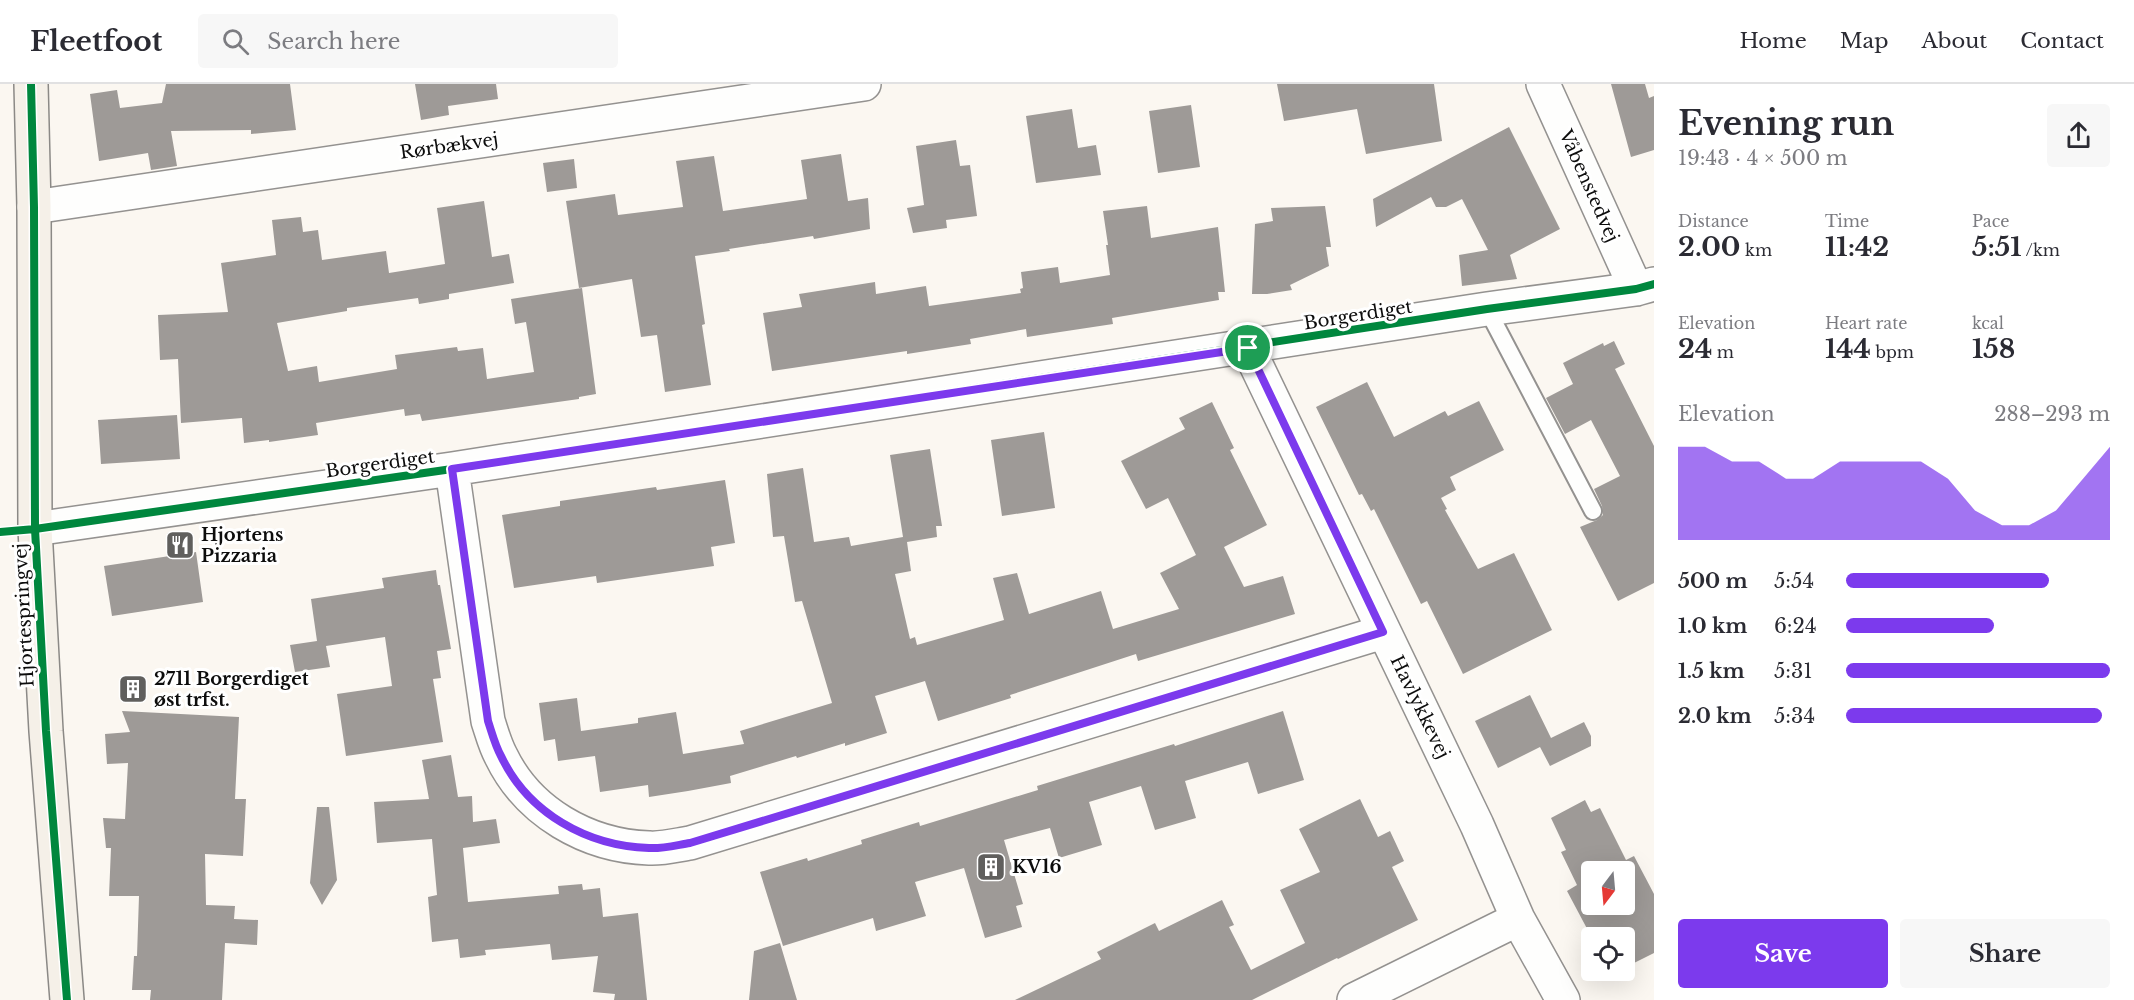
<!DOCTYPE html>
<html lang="en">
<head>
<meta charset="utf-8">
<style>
  :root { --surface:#fff; --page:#f7f7f7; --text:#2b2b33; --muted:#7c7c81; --line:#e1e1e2; --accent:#7c3aed }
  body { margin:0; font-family:"Libre Baskerville",serif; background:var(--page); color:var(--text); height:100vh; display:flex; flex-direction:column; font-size:22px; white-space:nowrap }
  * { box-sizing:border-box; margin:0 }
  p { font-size:20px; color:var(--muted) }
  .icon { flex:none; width:33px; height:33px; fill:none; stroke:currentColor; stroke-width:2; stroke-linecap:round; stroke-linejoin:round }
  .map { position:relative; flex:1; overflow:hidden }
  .side { display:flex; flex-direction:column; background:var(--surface); width:480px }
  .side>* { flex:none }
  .needle { width:39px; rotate:196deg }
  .tools { position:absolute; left:1581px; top:777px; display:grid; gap:12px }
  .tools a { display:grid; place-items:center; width:54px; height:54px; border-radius:6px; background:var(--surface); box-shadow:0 6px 24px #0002; font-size:30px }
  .pin { position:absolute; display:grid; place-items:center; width:51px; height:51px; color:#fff; margin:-26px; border:3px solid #fff; border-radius:50%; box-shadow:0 2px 6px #0007 }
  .round { display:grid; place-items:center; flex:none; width:63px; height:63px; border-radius:6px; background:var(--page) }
  .overview { display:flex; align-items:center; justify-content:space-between; height:102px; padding:0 24px }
  h1 { font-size:33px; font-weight:800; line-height:45px }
  .figures { display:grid; grid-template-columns:repeat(3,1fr); gap:9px; height:102px; padding:6px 24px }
  .figures div { display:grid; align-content:center }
  .figures b { font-size:26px; font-weight:800 }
  .figures small { font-size:16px; font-weight:400 }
  .figures p { font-size:16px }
  .chart { height:168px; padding:12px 24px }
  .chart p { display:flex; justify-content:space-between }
  .chart svg { width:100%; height:108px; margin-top:6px; fill:var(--accent); opacity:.7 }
  .action { display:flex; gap:12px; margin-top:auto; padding:12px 24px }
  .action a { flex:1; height:69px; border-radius:6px; background:var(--accent); color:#fff; font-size:24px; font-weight:800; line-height:69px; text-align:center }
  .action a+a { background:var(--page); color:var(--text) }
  ul { padding:0 24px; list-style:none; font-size:20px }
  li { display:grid; grid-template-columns:96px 72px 1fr; align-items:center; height:45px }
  li i { height:15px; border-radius:8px; background:var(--accent) }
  header { display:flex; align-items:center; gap:36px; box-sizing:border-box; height:84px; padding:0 30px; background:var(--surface); border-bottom:2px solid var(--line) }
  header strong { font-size:28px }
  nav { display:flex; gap:33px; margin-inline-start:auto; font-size:21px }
  .search { width:420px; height:54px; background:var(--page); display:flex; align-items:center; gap:15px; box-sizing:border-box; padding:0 21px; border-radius:6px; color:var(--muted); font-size:22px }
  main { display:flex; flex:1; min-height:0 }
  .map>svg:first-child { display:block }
  .building { fill:#9e9a97; fill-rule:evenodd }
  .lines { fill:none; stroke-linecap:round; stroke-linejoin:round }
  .lane-casing { stroke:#949290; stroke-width:20 }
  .street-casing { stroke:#949290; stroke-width:36 }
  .secondary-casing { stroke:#8b8986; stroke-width:36 }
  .lane { stroke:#fefefd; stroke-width:16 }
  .street { stroke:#fefefd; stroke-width:33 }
  .secondary { stroke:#f5f0e8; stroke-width:33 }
  .cycleway-casing { stroke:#fff; stroke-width:11 }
  .cycleway { stroke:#00873e; stroke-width:8 }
  .route-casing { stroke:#fff; stroke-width:12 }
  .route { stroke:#7c3aed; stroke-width:8 }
  .labels { text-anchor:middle; stroke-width:6; stroke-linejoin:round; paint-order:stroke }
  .street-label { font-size:18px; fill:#0d0d0d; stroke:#fff }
  .poi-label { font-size:18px; font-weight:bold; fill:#0d0d0d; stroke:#fff; text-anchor:start }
</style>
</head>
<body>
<header>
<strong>Fleetfoot</strong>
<div class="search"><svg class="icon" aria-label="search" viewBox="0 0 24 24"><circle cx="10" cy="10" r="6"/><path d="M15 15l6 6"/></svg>Search here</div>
<nav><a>Home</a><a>Map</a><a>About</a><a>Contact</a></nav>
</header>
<main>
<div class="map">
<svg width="1654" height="916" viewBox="0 0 1654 916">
  <rect width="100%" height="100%" fill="#fbf7f1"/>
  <path class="building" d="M 166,0 L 290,0 L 296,46 L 251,50 L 251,46 L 171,47 L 177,82 L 151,86 L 148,69 L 99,77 L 90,10 L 117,6 L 120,24 L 162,19 Z
    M 415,0 L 496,0 L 498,15 L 448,22 L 449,31 L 421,36 Z
    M 1277,0 L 1434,0 L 1442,57 L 1366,70 L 1357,25 L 1284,37 Z
    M 1611,0 L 1645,0 L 1649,14 L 1654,12 L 1654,66 L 1631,73 Z
    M 1191,21 L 1200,83 L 1158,89 L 1149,27 Z
    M 1072,25 L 1078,64 L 1096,61 L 1101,91 L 1036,99 L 1026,32 Z
    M 1509,43 L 1560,145 L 1510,171 L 1517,195 L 1462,202 L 1459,171 L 1488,166 L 1462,115 L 1446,123 L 1436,123 L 1431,113 L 1376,143 L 1373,115 Z
    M 956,56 L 960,82 L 970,81 L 977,132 L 946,136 L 947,144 L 913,149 L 907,124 L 924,121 L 916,62 Z
    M 841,70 L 848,117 L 868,114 L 870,145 L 814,155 L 813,152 L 729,165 L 730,167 L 695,172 L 705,240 L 702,241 L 711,301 L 665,308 L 657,251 L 641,253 L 632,195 L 579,204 L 566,117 L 615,110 L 618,131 L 683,123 L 676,77 L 714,72 L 723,127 L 807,115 L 801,76 Z
    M 574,75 L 577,104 L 547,108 L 543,79 Z
    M 484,117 L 492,173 L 509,170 L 514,199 L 449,210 L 449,215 L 419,220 L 418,214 L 347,224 L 347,227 L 277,239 L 288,287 L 317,282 L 319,298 L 397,285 L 395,271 L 457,263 L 458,267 L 483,264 L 487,295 L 534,288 L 526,238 L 515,240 L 511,215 L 582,204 L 596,310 L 579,313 L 579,315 L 422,337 L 420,330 L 405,332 L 404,325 L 316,339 L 318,351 L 269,358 L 269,356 L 244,359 L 242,334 L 181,339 L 178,275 L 160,276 L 158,231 L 228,228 L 221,179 L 276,171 L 272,136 L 301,133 L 303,148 L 318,146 L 322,176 L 386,167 L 389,189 L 445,180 L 437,124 Z
    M 1147,122 L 1151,154 L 1218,143 L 1225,208 L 1218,208 L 1219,216 L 1112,234 L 1113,240 L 1027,253 L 1026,245 L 970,255 L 971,260 L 907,270 L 907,267 L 772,287 L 763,229 L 802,223 L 799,210 L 875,198 L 876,210 L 926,202 L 929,222 L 1021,209 L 1020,205 L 1023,204 L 1021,188 L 1058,183 L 1060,199 L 1110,191 L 1106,161 L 1108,161 L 1103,127 Z
    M 1325,122 L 1331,163 L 1326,163 L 1329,182 L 1290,201 L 1292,206 L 1267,210 L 1252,210 L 1255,140 L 1273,137 L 1271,124 Z
    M 1614,257 L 1625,280 L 1615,285 L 1654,362 L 1654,499 L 1618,517 L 1580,443 L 1597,436 L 1603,431 L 1602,422 L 1594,405 L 1620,392 L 1591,336 L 1565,350 L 1546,314 L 1573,300 L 1563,279 L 1603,259 L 1604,262 Z
    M 1367,298 L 1394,353 L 1445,327 L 1448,332 L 1479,317 L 1504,366 L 1450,393 L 1456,406 L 1441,414 L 1447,425 L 1445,426 L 1478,485 L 1514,469 L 1552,546 L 1463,590 L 1427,517 L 1421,520 L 1374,425 L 1371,427 L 1362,410 L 1359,411 L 1316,323 Z
    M 1212,318 L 1234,364 L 1230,366 L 1267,441 L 1224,463 L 1244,503 L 1283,492 L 1295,530 L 1138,577 L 1136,570 L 1010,611 L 1011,614 L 938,637 L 925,597 L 875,612 L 887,649 L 845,662 L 845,659 L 797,674 L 796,672 L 730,692 L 731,699 L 688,707 L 649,713 L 648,701 L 600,708 L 595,672 L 558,677 L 555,655 L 544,657 L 539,619 L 577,614 L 581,647 L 638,639 L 638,634 L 676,628 L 683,670 L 744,660 L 740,647 L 832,619 L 802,517 L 795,518 L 784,452 L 773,453 L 767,390 L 803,384 L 814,458 L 849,453 L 851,462 L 903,453 L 890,371 L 930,365 L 942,442 L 936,442 L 937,453 L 907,458 L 911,487 L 895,490 L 910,555 L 915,553 L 917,561 L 1004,536 L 993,494 L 1017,489 L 1029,530 L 1101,507 L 1113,545 L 1179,525 L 1160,489 L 1196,471 L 1168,414 L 1146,425 L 1121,377 L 1185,345 L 1179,334 Z
    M 177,331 L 180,375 L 101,380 L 98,336 Z
    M 1044,348 L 1055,424 L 1002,432 L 991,356 Z
    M 725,396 L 735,459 L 711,463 L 714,482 L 597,499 L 596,492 L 514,504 L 502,431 L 560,422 L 560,417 L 656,403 L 657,406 Z
    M 196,468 L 203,518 L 112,532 L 104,482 Z
    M 436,486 L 438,501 L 440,501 L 451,565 L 437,567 L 441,594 L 433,595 L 443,658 L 346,672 L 337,610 L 392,602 L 385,553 L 326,562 L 330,583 L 295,588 L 290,561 L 317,557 L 311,515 L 384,504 L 382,494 Z
    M 1530,611 L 1551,654 L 1584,638 L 1591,652 L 1591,662 L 1550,682 L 1540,663 L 1498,684 L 1475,637 Z
    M 122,627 L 239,633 L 235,715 L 246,715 L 243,772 L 205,770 L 206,821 L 235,822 L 234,835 L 258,836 L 257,861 L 225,859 L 222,916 L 150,916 L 151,906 L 132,906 L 134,872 L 137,872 L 139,812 L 109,812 L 111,764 L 106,764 L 103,734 L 125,735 L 128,679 L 107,680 L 105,650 L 130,648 Z
    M 1283,627 L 1304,696 L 1258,710 L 1248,678 L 1185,697 L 1196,734 L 1155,746 L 1141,702 L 1089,718 L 1102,761 L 1059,774 L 1050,744 L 1004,756 L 1023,820 L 1016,822 L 1022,843 L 985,854 L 964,784 L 915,798 L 926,832 L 876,847 L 873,834 L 783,862 L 760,788 L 807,774 L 808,777 L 862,760 L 861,756 L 919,738 L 920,742 L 1038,706 L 1037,702 L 1174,660 L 1175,662 Z
    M 451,671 L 458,713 L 472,712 L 473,738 L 496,735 L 500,759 L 463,764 L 468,818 L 559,810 L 558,802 L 582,800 L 583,806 L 600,804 L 603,833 L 638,829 L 647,916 L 614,916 L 615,910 L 593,908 L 598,872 L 552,876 L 550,860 L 485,866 L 486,871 L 460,874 L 458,855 L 432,858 L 428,813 L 437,811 L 432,755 L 377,759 L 374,718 L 429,715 L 422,676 Z
    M 1360,715 L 1378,753 L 1390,747 L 1404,777 L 1392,783 L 1418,836 L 1338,875 L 1337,874 L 1252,916 L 1015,916 L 1101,875 L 1097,868 L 1155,839 L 1159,847 L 1222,816 L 1234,841 L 1229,843 L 1251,886 L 1305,859 L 1280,806 L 1320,788 L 1299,745 Z
    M 1585,716 L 1591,728 L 1600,724 L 1626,776 L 1634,772 L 1654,810 L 1654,869 L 1624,884 L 1624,854 L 1592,854 L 1567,807 L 1577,801 L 1561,768 L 1566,766 L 1551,734 ZM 1592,788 L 1624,788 L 1624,820 L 1592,820 Z
    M 317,723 L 329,723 L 337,796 L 322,821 L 310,799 Z
    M 780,859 L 797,916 L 749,916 L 754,867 Z"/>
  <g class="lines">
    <g class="lane-casing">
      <path id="lane" d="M 1487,225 L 1593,427"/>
    </g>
    <g class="street-casing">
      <path id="street" d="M 1543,0 L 1636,205
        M 34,123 L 864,0
        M 1248,264 L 1477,741 L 1518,835 L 1563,916
        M 452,385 L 488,637 C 492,649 495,661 501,672 C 528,728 587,762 649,764 C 662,765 677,761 690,759 L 1383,548
        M 35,445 L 452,385 L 1487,225 L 1636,205 L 1654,200
        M 1354,916 L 1518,835"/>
    </g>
    <g class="secondary-casing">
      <path id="secondary" d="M 31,0 L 34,123 L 35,445 L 46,647 L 67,916"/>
    </g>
    <use href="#lane" class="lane"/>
    <use href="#street" class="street"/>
    <use href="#secondary" class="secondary"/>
    <g class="cycleway-casing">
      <path id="cycleway" d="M 31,0 L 34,123 L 35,445 L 46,647 L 67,916
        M 0,448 L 35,445 L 452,385 L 1487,225 L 1636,205 L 1654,200"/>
    </g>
    <use href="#cycleway" class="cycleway"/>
  </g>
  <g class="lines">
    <g class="route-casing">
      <path id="route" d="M 1248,264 L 1383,548 L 690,759 C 677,761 662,765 649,764 C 587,762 528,729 501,672 C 495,661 492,649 488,637 L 452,385 Z"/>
    </g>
    <use href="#route" class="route"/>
  </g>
  <defs>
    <g id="restaurant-square" transform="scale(1.5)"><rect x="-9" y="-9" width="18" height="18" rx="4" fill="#605f5d" stroke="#fff"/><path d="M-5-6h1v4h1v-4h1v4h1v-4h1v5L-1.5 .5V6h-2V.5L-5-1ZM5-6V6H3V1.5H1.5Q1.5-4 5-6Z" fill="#fff"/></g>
    <g id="building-square" transform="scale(1.5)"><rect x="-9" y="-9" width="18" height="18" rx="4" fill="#605f5d" stroke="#fff"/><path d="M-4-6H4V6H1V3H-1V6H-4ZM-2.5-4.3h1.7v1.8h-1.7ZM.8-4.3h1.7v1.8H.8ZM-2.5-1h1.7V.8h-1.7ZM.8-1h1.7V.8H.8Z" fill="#fff"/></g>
  </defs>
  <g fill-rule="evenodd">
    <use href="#restaurant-square" x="180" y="461"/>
    <use href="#building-square" x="133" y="605"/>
    <use href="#building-square" x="991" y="783"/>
  </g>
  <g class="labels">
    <g class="street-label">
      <text transform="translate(449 62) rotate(-8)" y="6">Rørbækvej</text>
      <text transform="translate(1589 102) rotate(66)" y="6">Våbenstedvej</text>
      <text transform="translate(1358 231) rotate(-9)" y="6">Borgerdiget</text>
      <text transform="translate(380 380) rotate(-8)" y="6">Borgerdiget</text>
      <text transform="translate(24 531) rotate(-93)" y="6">Hjortespringvej</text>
      <text transform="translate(1420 623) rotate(64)" y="6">Havlykkevej</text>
    </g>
    <g class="poi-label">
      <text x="201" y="457">Hjortens<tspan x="201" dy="21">Pizzaria</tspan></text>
      <text x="154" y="601">2711 Borgerdiget<tspan x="154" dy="21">øst trfst.</tspan></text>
      <text x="1012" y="789">KV16</text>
    </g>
  </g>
</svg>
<div class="tools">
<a><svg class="needle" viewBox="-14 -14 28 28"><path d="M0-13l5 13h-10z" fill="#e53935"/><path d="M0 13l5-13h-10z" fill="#7c7c81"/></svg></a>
<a><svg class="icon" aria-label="locate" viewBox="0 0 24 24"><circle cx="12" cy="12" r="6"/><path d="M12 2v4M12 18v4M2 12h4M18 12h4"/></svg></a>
</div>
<div class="pin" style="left:1248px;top:264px;background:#1e9e55"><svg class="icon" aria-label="arrive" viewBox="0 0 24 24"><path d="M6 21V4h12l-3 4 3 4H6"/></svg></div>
</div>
<section class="side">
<div class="overview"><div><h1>Evening run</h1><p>19:43 · 4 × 500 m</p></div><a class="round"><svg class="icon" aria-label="share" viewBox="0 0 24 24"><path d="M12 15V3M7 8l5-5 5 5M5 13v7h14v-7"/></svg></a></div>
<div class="figures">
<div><p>Distance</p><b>2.00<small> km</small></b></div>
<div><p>Time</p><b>11:42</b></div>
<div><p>Pace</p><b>5:51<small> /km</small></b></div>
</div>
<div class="figures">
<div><p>Elevation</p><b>24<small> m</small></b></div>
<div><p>Heart rate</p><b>144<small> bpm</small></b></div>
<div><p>kcal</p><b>158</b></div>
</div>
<div class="chart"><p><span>Elevation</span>288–293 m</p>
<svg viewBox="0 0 160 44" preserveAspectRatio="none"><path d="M0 44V6L10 6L20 12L30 12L40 19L50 19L60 12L70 12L80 12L90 12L100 19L110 32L120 38L130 38L140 32L150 19L160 6V44z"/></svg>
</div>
<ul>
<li><b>500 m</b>5:54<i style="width:77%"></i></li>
<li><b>1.0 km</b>6:24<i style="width:56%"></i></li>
<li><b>1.5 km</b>5:31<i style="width:100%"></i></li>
<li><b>2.0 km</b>5:34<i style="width:97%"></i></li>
</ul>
<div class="action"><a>Save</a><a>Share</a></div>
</section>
</main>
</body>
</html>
